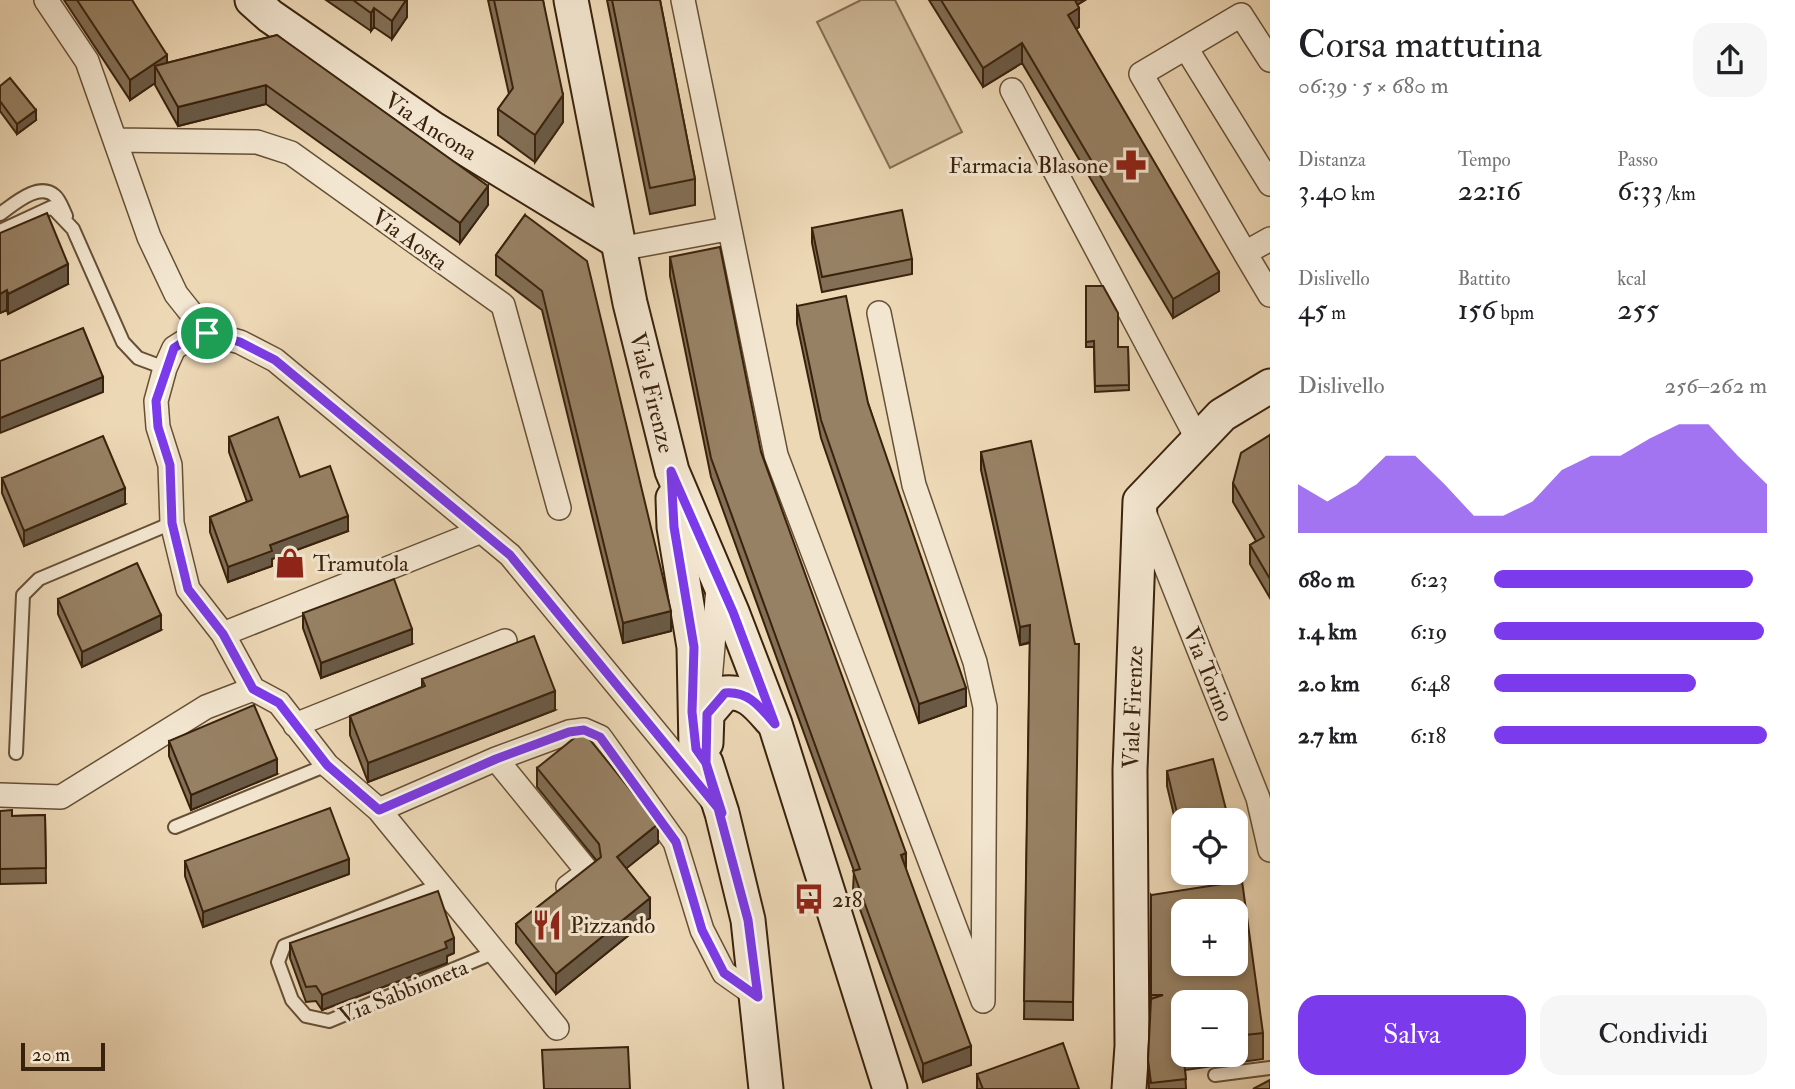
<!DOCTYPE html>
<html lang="it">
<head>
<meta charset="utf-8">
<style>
  :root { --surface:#fff; --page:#f6f6f6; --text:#202124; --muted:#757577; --accent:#7c3aed }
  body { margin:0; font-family:"IM FELL Double Pica",serif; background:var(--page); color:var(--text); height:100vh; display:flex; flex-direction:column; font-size:26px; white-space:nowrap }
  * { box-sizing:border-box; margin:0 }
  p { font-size:23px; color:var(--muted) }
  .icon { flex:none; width:38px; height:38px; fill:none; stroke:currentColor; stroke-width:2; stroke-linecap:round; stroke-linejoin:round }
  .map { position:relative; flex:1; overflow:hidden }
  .drawer { display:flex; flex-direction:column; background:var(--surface); width:525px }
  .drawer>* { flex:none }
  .tools { position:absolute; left:1171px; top:808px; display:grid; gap:14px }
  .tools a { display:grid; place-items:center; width:77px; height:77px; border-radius:14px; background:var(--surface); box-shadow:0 4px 10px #0003; font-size:35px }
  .scale { position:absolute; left:21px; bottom:18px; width:84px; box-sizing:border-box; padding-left:7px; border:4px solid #39220c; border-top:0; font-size:19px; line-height:24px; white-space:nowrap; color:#39220c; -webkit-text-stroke:5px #f3e6d0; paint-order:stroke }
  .pin { position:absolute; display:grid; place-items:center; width:60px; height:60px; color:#fff; margin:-30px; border:4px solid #fff; border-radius:50%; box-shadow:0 2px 7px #0007 }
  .round { display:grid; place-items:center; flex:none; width:74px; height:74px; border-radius:21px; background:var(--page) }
  .overview { display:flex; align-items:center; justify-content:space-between; height:119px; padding:0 28px }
  h1 { font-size:38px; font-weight:600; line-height:52px }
  .figures { display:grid; grid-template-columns:repeat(3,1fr); gap:10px; height:119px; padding:7px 28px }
  .figures div { display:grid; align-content:center }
  .figures b { font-size:30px; font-weight:600 }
  .figures small { font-size:19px; font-weight:400 }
  .figures p { font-size:19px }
  .chart { height:196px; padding:14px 28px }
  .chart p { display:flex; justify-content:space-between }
  .chart svg { width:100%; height:126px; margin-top:7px; fill:var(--accent); opacity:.7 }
  .primary-button { display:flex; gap:14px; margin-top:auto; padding:14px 28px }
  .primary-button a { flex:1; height:80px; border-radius:21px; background:var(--accent); color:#fff; font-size:28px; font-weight:600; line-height:80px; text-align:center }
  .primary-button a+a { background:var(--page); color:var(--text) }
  ul { padding:0 28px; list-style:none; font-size:23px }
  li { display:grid; grid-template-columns:112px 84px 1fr; align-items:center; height:52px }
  li i { height:18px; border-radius:9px; background:var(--accent) }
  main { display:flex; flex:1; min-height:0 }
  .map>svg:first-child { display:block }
  .green { fill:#ceb999; stroke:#846e52; stroke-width:2 }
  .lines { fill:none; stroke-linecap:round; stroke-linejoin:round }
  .lane-casing { stroke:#665036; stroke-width:16 }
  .street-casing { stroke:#665036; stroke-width:26 }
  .secondary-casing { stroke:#39220c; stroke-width:37 }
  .lane { stroke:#f3e6d0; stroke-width:12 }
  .street { stroke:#f3e6d0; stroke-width:23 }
  .secondary { stroke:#f3e6d0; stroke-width:33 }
  .wall { fill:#826f56; stroke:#39220c; stroke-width:2; fill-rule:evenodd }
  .shaded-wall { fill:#6a5a46; stroke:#39220c; stroke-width:2 }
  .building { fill:#978164; stroke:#39220c; stroke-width:2; fill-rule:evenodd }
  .route-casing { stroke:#fff; stroke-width:14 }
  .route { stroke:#7c3aed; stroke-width:9 }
  .labels { text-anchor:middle; stroke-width:6; stroke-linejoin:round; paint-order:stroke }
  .street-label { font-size:23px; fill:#39220c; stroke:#f3e6d0 }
  .poi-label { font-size:23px; fill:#39220c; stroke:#f3e6d0; text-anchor:start }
</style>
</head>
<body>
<main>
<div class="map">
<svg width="1270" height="1089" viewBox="0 0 1270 1089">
  <rect width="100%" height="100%" fill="#edd8b6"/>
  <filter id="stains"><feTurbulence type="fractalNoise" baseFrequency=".00286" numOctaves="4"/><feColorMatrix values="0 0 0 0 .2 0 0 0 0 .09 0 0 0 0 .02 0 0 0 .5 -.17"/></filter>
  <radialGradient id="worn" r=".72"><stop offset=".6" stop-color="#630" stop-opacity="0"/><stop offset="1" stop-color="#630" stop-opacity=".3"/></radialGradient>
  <path class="green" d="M 861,0 L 895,0 L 962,132 L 890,168 L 817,22 Z"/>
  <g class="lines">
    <g class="lane-casing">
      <path id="lane" d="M 0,214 C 13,205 39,181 55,196 C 60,200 63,210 66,216
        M 0,231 L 52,207 L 73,229 L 123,342 L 138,358 L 165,368
        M 16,753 L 23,595 L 39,579 L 172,523
        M 175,827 L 327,765
        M 440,885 L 284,946 L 278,962 L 292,1000 L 306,1016 L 329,1021 L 493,953
        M 1215,1075 L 1270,1068"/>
    </g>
    <g class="street-casing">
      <path id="street" d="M 46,0 L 87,61 L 149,237 L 176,294 L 207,333
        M 683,0 L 776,455 L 983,1001 L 985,707 L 975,662 L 914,485 L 879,313
        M 1186,48 L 1270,184
        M 1270,60 L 1241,15 L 1141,74 L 1245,253 L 1270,239
        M 1012,90 L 1198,440
        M 116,140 L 257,142 L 291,153 L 503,305 L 559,508
        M 619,249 L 727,229
        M 1245,253 L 1270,295
        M 1144,512 L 1258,798 L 1270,850
        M 223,634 L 479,532
        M 708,704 L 718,588
        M 295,725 L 505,641
        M 496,759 L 588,872 L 568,887
        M 0,795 L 61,797 L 206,707 L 253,689
        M 379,810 L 496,759 L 569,732 L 584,730 L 600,737 L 675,842 L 702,930 L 724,973 L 758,997
        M 557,1028 L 379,810 L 327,765 L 279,703 L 253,689 L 223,634 L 188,589 L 172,523 L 170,465 L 158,427 L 156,401 L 165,368 L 174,348 L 193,336 L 207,333 L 240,342 L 275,360 L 510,555 L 711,799"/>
    </g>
    <g class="secondary-casing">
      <g id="secondary">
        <path id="s1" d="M 252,0 L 270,16 L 432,128 L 617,241"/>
        <path id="s2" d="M 571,0 L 630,303 L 672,471 L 732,612 L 775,724 L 890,1089"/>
        <path d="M 673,498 L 674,527 L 694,647 L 696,749 L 706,763 L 722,813 L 748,920 L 766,1089"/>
        <path d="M 706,743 L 707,714 L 725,693 C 747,691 757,704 771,720"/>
        <path id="s3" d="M 1129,1089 L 1132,1046 L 1130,770 L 1140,501 L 1222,415 L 1270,386"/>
      </g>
    </g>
    <use href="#lane" class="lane"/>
    <use href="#street" class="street"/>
    <use href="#secondary" class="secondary"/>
  </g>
  <path class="wall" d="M 64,0 L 132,0 L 167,63 L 277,35 L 488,205 L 460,243 L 266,104 L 178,126 L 155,85 L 155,83 L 130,100 Z
    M 326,0 L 407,0 L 407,17 L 392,39 L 374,27 L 371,31 Z
    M 488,0 L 543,0 L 563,122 L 535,162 L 498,135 L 498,109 L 509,94 Z
    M 607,0 L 660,0 L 695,179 L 695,205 L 650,214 Z
    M 929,0 L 1085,0 L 1077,5 L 1079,27 L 1076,29 L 1219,291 L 1173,318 L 1022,63 L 983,87 Z
    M 0,86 L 36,120 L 17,134 L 0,111 Z
    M 525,215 L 671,631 L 623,643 L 542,310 L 496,275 L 496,255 Z
    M 812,228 L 912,259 L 912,274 L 822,292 L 812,243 Z
    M 0,233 L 68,284 L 8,314 L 7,310 L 0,313 Z
    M 670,257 L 761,452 L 906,870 L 971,1065 L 923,1082 L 853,890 L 854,871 L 711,477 L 670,276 Z
    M 1086,286 L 1118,347 L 1128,347 L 1129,390 L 1095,392 L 1094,347 L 1086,347 Z
    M 797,306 L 868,403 L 966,706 L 919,723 L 821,438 L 797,324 Z
    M 1270,435 L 1270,598 L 1250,564 L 1250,545 L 1256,541 L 1233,502 L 1233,483 Z
    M 229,437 L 300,477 L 348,531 L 272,559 L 272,566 L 228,582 L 210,532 L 210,517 L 247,502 L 229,452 Z
    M 981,452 L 1075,644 L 1073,1020 L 1024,1019 L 1030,643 L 1020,645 L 981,470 Z
    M 2,478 L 125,504 L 24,546 L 2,493 Z
    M 58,599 L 161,630 L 82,667 L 58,614 Z
    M 303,613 L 412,644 L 321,678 L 303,628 Z
    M 422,679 L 555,710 L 368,782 L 350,735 L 350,716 L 422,687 Z
    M 169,741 L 277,774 L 191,810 L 169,756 Z
    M 537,768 L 658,843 L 626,868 L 650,918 L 556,994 L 516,943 L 516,924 L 597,861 L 537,787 Z
    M 1167,771 L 1183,821 L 1183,853 L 1167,786 Z
    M 0,811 L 12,816 L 45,815 L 46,883 L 0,884 Z
    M 185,861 L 349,874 L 203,927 L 185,876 Z
    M 1151,895 L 1263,1033 L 1263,1059 L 1185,1070 L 1186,1089 L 1149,1089 L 1148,1060 L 1151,1000 ZM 1183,1003 L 1236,1003 L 1236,1055 L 1183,1055 Z
    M 290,943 L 454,953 L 447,956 L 447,963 L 322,1010 L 316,1001 L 306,1002 L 290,958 Z
    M 977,1074 L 1079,1089 L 977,1089 Z"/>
  <path class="shaded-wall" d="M 406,0 L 407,0 L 407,17 L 392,39 L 392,21 Z
    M 1069,0 L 1085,0 L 1069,10 Z
    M 374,8 L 374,27 L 371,31 L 371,13 Z
    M 1079,8 L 1079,27 L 1068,34 L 1068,15 Z
    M 1022,43 L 1022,63 L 983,87 L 983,68 Z
    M 167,55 L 167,74 L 155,66 L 155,83 L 130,100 L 130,80 Z
    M 266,85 L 266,104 L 178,126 L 178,107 Z
    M 563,95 L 563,122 L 535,162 L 535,135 Z
    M 36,110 L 36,120 L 17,134 L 17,124 Z
    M 488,186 L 488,205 L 460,243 L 460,223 Z
    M 68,264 L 68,284 L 8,314 L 8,294 Z
    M 1219,272 L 1219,291 L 1173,318 L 1173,299 Z
    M 7,290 L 7,310 L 0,313 L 0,294 Z
    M 103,377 L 103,392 L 0,433 L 0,418 Z
    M 125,488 L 125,504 L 24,546 L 24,531 Z
    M 348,516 L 348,531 L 272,559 L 272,566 L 228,582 L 228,567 L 270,545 Z
    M 671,611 L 671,631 L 623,643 L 623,623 Z
    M 161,615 L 161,630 L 82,667 L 82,652 Z
    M 1030,625 L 1030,642 L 1020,645 L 1020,627 Z
    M 412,629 L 412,644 L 321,678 L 321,663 Z
    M 966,688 L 966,706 L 919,723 L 919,704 Z
    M 555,691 L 555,710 L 368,782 L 368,763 Z
    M 277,759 L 277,774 L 191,810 L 191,795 Z
    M 658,824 L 658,843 L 617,876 L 617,857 Z
    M 906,853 L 906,871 L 901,855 Z
    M 349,859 L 349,874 L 203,927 L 203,912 Z
    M 650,898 L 650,918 L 556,994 L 556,974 Z
    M 454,938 L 454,953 L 447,956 L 447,963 L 322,1010 L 322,995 Z
    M 971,1046 L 971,1065 L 923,1082 L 923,1064 Z"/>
  <path class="building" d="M 77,0 L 132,0 L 167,55 L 130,80 Z
    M 353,0 L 406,0 L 392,21 L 374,8 L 371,13 Z
    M 494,0 L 543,0 L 563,95 L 535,135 L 498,109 L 513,88 Z
    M 612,0 L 660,0 L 695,179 L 650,188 Z
    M 941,0 L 1075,0 L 1079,8 L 1068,15 L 1219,272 L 1173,299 L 1022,43 L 983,68 Z
    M 277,35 L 488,186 L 460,223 L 266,85 L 178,107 L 155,66 Z
    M 10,78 L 36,110 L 17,124 L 0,101 L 0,86 Z
    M 902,210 L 912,259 L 822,277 L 812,228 Z
    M 47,213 L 68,264 L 8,294 L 7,290 L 0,294 L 0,233 Z
    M 525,215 L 587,261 L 671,611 L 623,623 L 542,291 L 496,255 Z
    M 720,247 L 761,452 L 906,853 L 901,855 L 971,1046 L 923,1064 L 853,871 L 860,869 L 711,458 L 670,257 Z
    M 1086,286 L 1103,286 L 1118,313 L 1118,347 L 1128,347 L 1129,385 L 1095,386 L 1094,341 L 1086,342 Z
    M 846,296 L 868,403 L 966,688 L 919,704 L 821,420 L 797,306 Z
    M 83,328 L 103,377 L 0,418 L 0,361 Z
    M 278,417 L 300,477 L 330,466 L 348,516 L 270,545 L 272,551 L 228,567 L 210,517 L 252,500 L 229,437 Z
    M 1270,435 L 1270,579 L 1250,545 L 1264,537 L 1233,483 L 1241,453 Z
    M 103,436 L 125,488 L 24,531 L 2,478 Z
    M 1031,441 L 1075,644 L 1079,644 L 1073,1002 L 1024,1001 L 1030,625 L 1020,627 L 981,452 Z
    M 137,563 L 161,615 L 82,652 L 58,599 Z
    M 394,579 L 412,629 L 321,663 L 303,613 Z
    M 534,636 L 555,691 L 368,763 L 350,716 L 425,686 L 422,679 Z
    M 254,705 L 277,759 L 191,795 L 169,741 Z
    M 583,731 L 658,824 L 617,857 L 650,898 L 556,974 L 516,924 L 601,857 L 599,844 L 537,768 Z
    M 1213,759 L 1229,821 L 1183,821 L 1183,838 L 1167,771 Z
    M 330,808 L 349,859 L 203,912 L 185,861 Z
    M 12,810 L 12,816 L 45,815 L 46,868 L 0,869 L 0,811 Z
    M 1242,881 L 1263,1033 L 1236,1036 L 1236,1003 L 1183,1003 L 1183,1043 L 1182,1044 L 1186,1079 L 1151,1083 L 1148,1060 L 1151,999 L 1163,995 L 1151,995 L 1151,895 ZM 1183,912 L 1236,912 L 1236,964 L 1183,964 Z
    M 438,891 L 454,938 L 445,942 L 447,948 L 322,995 L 316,986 L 306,987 L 290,943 Z
    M 1063,1043 L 1079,1089 L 983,1089 L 977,1074 Z
    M 628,1047 L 630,1089 L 544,1089 L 542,1050 Z
    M 1270,1080 L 1270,1089 L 1253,1089 Z"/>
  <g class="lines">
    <g class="route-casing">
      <path id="route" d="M 207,333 L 194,335 L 174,348 L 156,401 L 158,427 L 170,465 L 172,523 L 188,589 L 223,634 L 253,689 L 279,703 L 327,765 L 379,810 L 496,759 L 569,732 L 584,730 L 600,737 L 676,842 L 702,930 L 724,973 L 758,997 L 748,920 L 706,763 L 707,714 L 725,693 C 749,691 760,707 775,724 L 733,612 L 671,471 L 674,527 L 694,647 L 692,712 L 696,749 L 706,763 L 722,813 L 510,555 L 275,360 L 240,342 L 207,333"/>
    </g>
    <use href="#route" class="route"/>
  </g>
  <defs>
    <g id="pharmacy-bare" transform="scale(2.415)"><path d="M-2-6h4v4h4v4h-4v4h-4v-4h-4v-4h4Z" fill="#8f2418" stroke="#f3e6d0" stroke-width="2.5" paint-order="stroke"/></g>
    <g id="shop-bare" transform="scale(2.415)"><path d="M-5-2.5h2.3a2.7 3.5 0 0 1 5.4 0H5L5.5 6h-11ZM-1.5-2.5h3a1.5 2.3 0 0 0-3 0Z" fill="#8f2418" stroke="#f3e6d0" stroke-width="2.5" paint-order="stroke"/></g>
    <g id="bus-bare" transform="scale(2.415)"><path d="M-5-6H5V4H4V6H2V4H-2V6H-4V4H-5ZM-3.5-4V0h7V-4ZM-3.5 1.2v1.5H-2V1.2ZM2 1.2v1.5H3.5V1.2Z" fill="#8f2418" stroke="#f3e6d0" stroke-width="2.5" paint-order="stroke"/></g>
    <g id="restaurant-bare" transform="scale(2.415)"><path d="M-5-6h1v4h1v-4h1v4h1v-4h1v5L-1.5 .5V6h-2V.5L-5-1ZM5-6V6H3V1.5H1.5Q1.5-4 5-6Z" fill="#8f2418" stroke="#f3e6d0" stroke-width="2.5" paint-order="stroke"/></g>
  </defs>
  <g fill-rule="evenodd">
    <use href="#pharmacy-bare" x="1131" y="165"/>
    <use href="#shop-bare" x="290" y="563"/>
    <use href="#bus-bare" x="809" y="899"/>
    <use href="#restaurant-bare" x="547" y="925"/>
  </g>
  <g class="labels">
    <g class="street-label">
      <text dy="8" stroke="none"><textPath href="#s1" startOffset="219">Via Ancona</textPath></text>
      <text transform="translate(410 239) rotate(36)" y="8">Via Aosta</text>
      <text dy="8" stroke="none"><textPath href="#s2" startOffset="401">Viale Firenze</textPath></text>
      <text transform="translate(1209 674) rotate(68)" y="8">Via Torino</text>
      <text dy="8" stroke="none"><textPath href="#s3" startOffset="382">Viale Firenze</textPath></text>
      <text transform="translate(403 991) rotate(-22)" y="8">Via Sabbioneta</text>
    </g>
    <g class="poi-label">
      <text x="1108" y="173" text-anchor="end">Farmacia Blasone</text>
      <text x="313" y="571">Tramutola</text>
      <text x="832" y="907">218</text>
      <text x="570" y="933">Pizzando</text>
    </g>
  </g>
  <rect width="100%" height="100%" filter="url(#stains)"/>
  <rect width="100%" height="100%" fill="url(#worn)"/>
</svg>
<div class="tools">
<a><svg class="icon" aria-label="locate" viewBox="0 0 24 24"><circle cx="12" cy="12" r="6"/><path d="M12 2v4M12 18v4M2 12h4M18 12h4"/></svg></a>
<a>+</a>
<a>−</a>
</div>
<div class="scale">20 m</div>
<div class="pin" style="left:207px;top:333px;background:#1e9e55"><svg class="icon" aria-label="arrive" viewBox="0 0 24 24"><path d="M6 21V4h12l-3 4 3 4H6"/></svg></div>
</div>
<section class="drawer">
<div class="overview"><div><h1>Corsa mattutina</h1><p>06:39 · 5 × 680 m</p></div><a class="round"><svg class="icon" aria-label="share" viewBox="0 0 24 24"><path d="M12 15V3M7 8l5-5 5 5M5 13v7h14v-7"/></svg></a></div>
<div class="figures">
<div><p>Distanza</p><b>3.40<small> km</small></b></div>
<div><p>Tempo</p><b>22:16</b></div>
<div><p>Passo</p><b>6:33<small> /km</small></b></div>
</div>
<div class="figures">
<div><p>Dislivello</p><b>45<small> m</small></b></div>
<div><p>Battito</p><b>156<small> bpm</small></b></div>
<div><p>kcal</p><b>255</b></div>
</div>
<div class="chart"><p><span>Dislivello</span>256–262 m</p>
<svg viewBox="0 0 160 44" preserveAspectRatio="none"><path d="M0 44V27L10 33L20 27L30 17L40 17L50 27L60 38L70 38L80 33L90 22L100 17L110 17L120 11L130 6L140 6L150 17L160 27V44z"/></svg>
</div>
<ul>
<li><b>680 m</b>6:23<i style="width:95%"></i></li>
<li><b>1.4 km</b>6:19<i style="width:99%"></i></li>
<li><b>2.0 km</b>6:48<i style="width:74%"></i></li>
<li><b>2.7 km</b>6:18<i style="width:100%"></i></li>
</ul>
<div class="primary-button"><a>Salva</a><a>Condividi</a></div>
</section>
</main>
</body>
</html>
